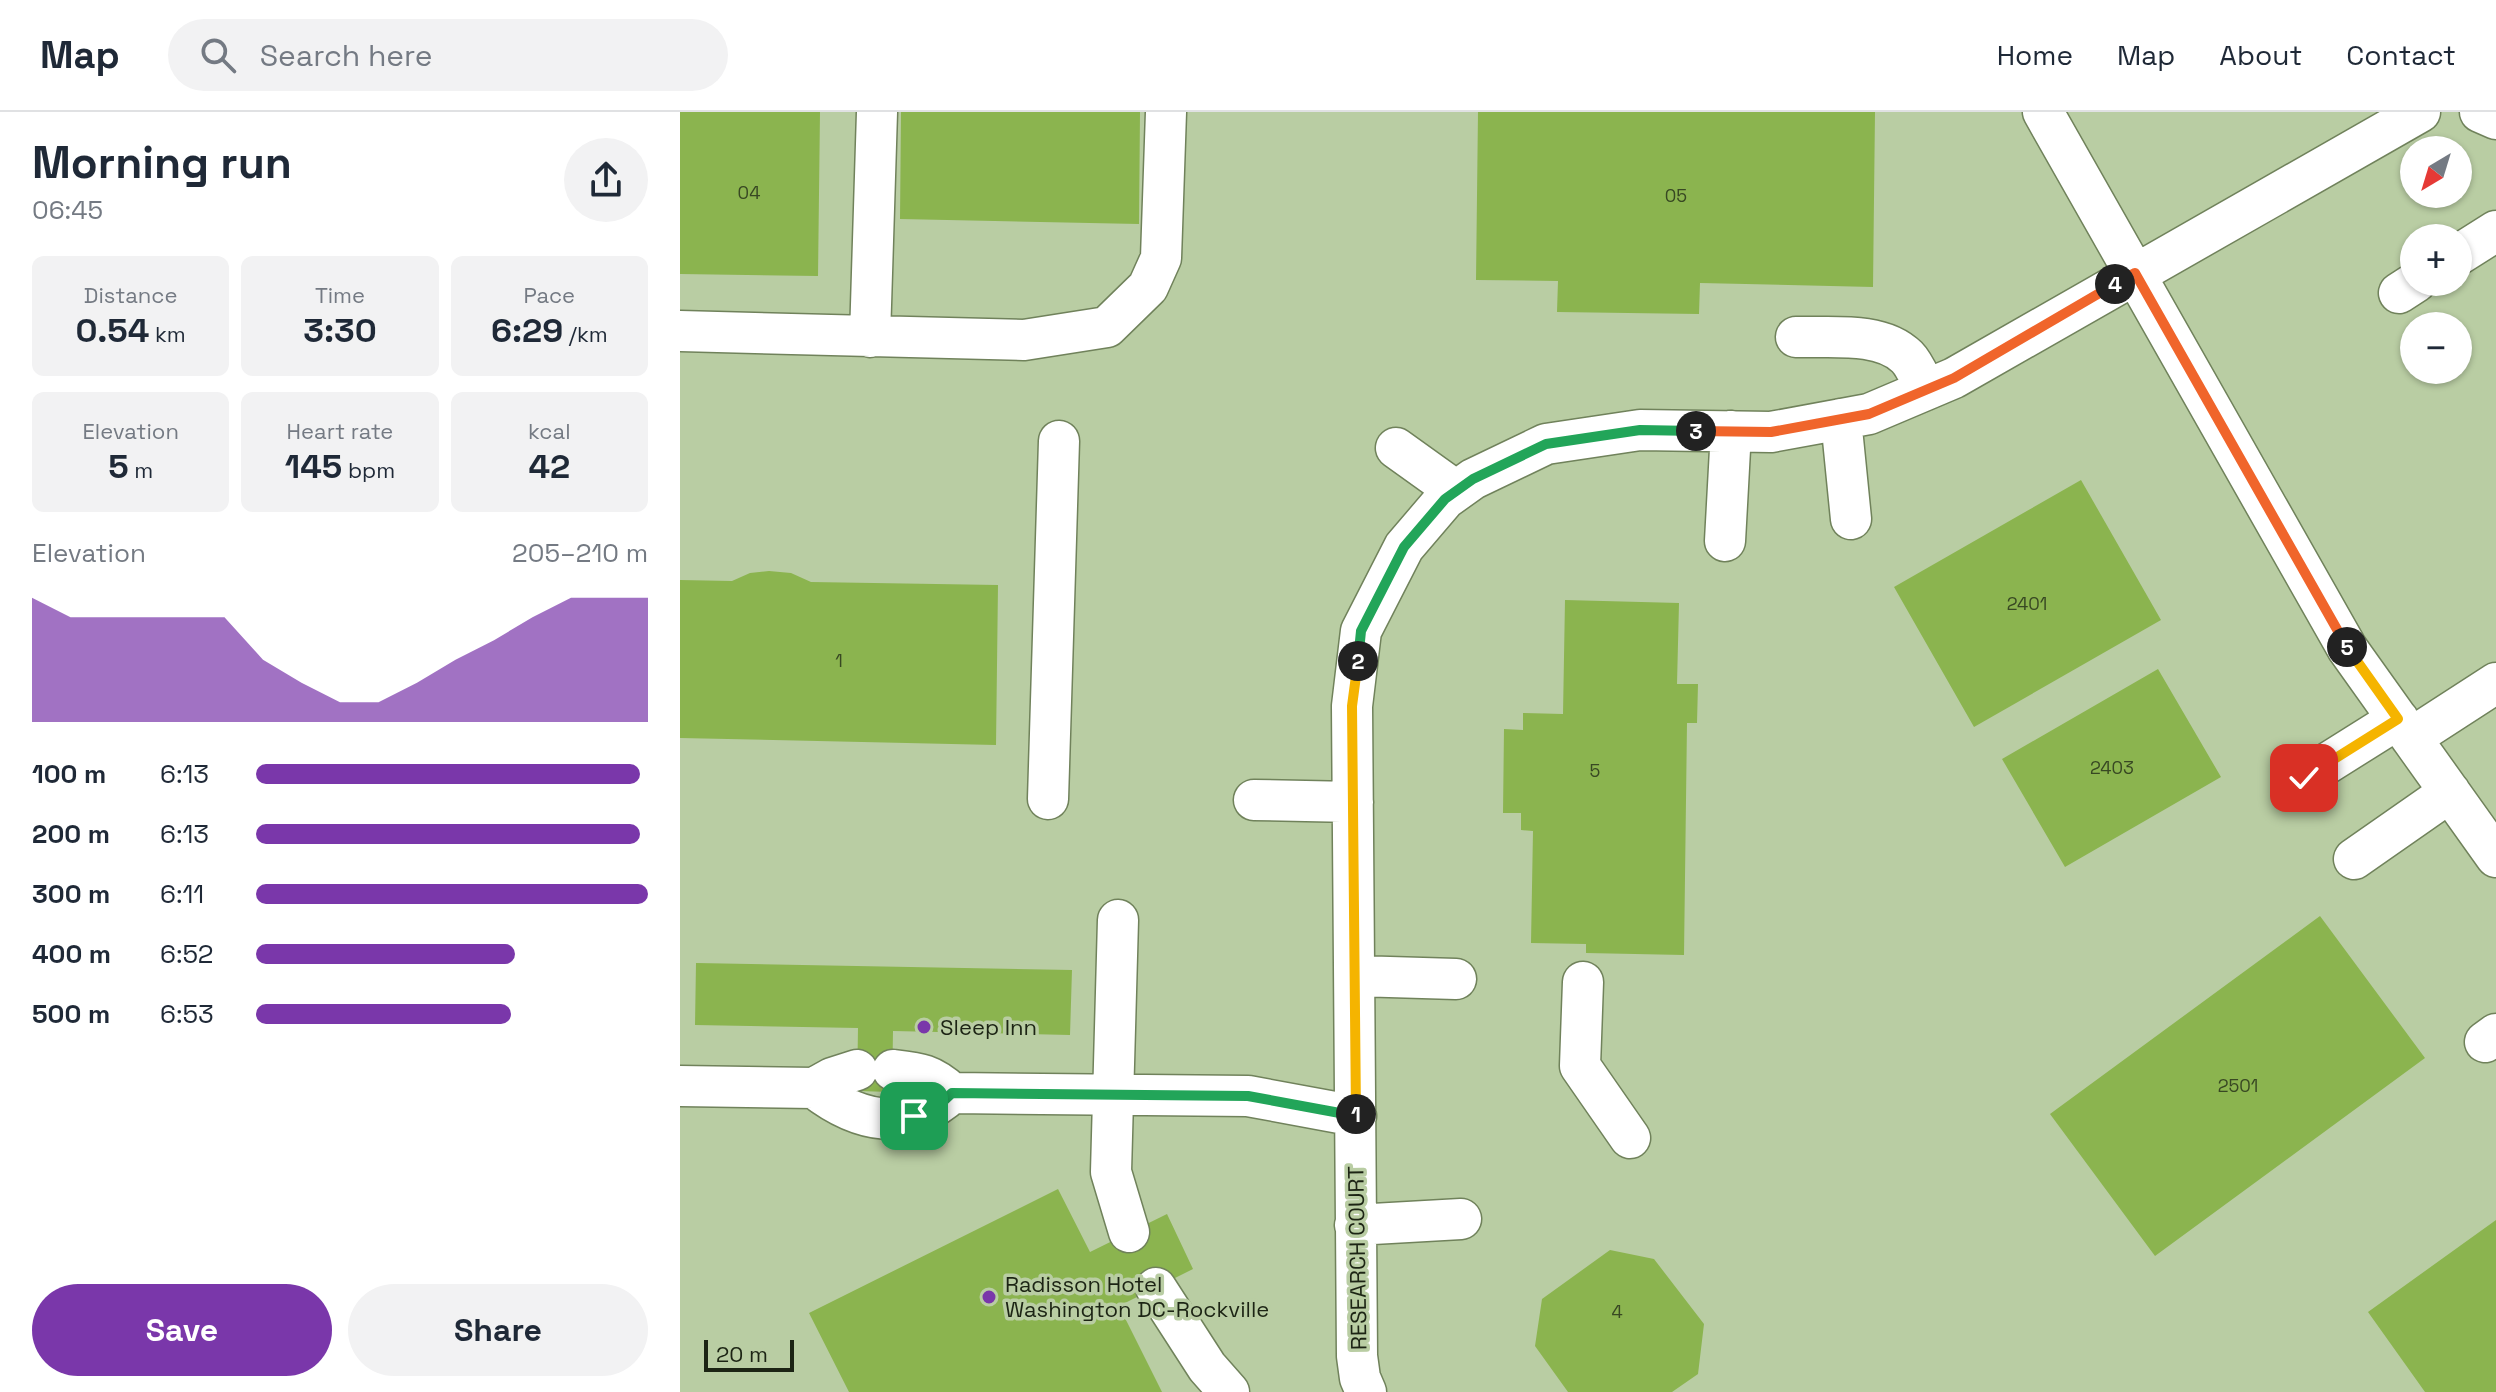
<!DOCTYPE html>
<html lang="en">
<head>
<meta charset="utf-8">
<style>
  :root { --surface:#fff; --page:#f2f2f3; --text:#1f2937; --muted:#747a83; --line:#e0e1e3; --accent:#7a37aa }
  body { margin:0; font-family:"Space Grotesk",sans-serif; background:var(--page); color:var(--text); height:100vh; display:flex; flex-direction:column; font-size:30px; white-space:nowrap }
  * { box-sizing:border-box; margin:0 }
  p { font-size:26px; color:var(--muted) }
  .icon { flex:none; width:44px; height:44px; fill:none; stroke:currentColor; stroke-width:2; stroke-linecap:round; stroke-linejoin:round }
  .map { position:relative; flex:1; overflow:hidden }
  .panel { display:flex; flex-direction:column; background:var(--surface); width:680px }
  .panel>* { flex:none }
  .needle { width:52px; rotate:218deg }
  .buttons { position:absolute; left:1720px; top:24px; display:grid; gap:16px }
  .buttons a { display:grid; place-items:center; width:72px; height:72px; border-radius:50%; background:var(--surface); box-shadow:0 2px 6px #0004; font-size:40px }
  .scale { position:absolute; left:24px; bottom:20px; width:90px; box-sizing:border-box; padding-left:8px; border:4px solid #1c2414; border-top:0; font-size:22px; line-height:28px; white-space:nowrap; color:#1c2414; -webkit-text-stroke:6px #b9cda3; paint-order:stroke }
  .pin { position:absolute; display:grid; place-items:center; width:68px; height:68px; color:#fff; margin:-34px; border-radius:16px; box-shadow:0 4px 12px #0006 }
  .km { position:absolute; width:40px; height:40px; margin:-20px; border-radius:50%; background:#222; color:#fff; font-size:22px; line-height:40px; text-align:center }
  .round { display:grid; place-items:center; flex:none; width:84px; height:84px; border-radius:42px; background:var(--page) }
  .headline { display:flex; align-items:center; justify-content:space-between; height:136px; padding:0 32px }
  h1 { font-size:44px; font-weight:600; line-height:60px }
  .figures { display:grid; grid-template-columns:repeat(3,1fr); gap:12px; height:136px; padding:8px 32px }
  .figures div { display:grid; align-content:center; border-radius:12px; background:var(--page); text-align:center }
  .figures b { font-size:34px; font-weight:600 }
  .figures small { font-size:22px; font-weight:400 }
  .figures p { font-size:22px }
  .chart { height:224px; padding:16px 32px }
  .chart p { display:flex; justify-content:space-between }
  .chart svg { width:100%; height:144px; margin-top:8px; fill:var(--accent); opacity:.7 }
  .action { display:flex; gap:16px; margin-top:auto; padding:16px 32px }
  .action a { flex:1; height:92px; border-radius:48px; background:var(--accent); color:#fff; font-size:32px; font-weight:600; line-height:92px; text-align:center }
  .action a+a { background:var(--page); color:var(--text) }
  ul { padding:0 32px; list-style:none; font-size:26px }
  li { display:grid; grid-template-columns:128px 96px 1fr; align-items:center; height:60px }
  li i { height:20px; border-radius:10px; background:var(--accent) }
  header { display:flex; align-items:center; gap:48px; box-sizing:border-box; height:112px; padding:0 40px; background:var(--surface); border-bottom:2px solid var(--line) }
  header strong { font-size:38px }
  nav { display:flex; gap:44px; margin-inline-start:auto; font-size:28px }
  .search { width:560px; height:72px; background:var(--page); display:flex; align-items:center; gap:20px; box-sizing:border-box; padding:0 28px; border-radius:44px; color:var(--muted); font-size:30px }
  main { display:flex; flex:1; min-height:0 }
  .map>svg:first-child { display:block }
  .building { fill:#8bb44f }
  .lines { fill:none; stroke-linecap:round; stroke-linejoin:round }
  .minor-casing { stroke:#70825b; stroke-width:43 }
  .minor { stroke:#fff; stroke-width:40 }
  .split-1-casing { stroke:#fff; stroke-width:16 }
  .split-2-casing { stroke:#fff; stroke-width:16 }
  .split-3-casing { stroke:#fff; stroke-width:16 }
  .split-4-casing { stroke:#fff; stroke-width:16 }
  .split-5-casing { stroke:#fff; stroke-width:16 }
  .split-6-casing { stroke:#fff; stroke-width:16 }
  .split-1 { stroke:#22a559; stroke-width:10 }
  .split-2 { stroke:#f5b400; stroke-width:10 }
  .split-3 { stroke:#22a559; stroke-width:10 }
  .split-4 { stroke:#f0652b; stroke-width:10 }
  .split-5 { stroke:#f0652b; stroke-width:10 }
  .split-6 { stroke:#f5b400; stroke-width:10 }
  .poi-dot { fill:#7a37aa; stroke:#b9cda3; stroke-width:3 }
  .labels { text-anchor:middle; stroke-width:7; stroke-linejoin:round; paint-order:stroke }
  .number-label { font-size:18px; fill:#384823 }
  .poi-label { font-size:22px; fill:#1c2414; stroke:#b9cda3; text-anchor:start }
  .street-label { font-size:22px; fill:#1c2414; stroke:#b9cda3 }
</style>
</head>
<body>
<header>
<strong>Map</strong>
<div class="search"><svg class="icon" aria-label="search" viewBox="0 0 24 24"><circle cx="10" cy="10" r="6"/><path d="M15 15l6 6"/></svg>Search here</div>
<nav><a>Home</a><a>Map</a><a>About</a><a>Contact</a></nav>
</header>
<main>
<section class="panel">
<div class="headline"><div><h1>Morning run</h1><p>06:45</p></div><a class="round"><svg class="icon" aria-label="share" viewBox="0 0 24 24"><path d="M12 15V3M7 8l5-5 5 5M5 13v7h14v-7"/></svg></a></div>
<div class="figures">
<div><p>Distance</p><b>0.54<small> km</small></b></div>
<div><p>Time</p><b>3:30</b></div>
<div><p>Pace</p><b>6:29<small> /km</small></b></div>
</div>
<div class="figures">
<div><p>Elevation</p><b>5<small> m</small></b></div>
<div><p>Heart rate</p><b>145<small> bpm</small></b></div>
<div><p>kcal</p><b>42</b></div>
</div>
<div class="chart"><p><span>Elevation</span>205–210 m</p>
<svg viewBox="0 0 160 44" preserveAspectRatio="none"><path d="M0 44V6L10 12L20 12L30 12L40 12L50 12L60 25L70 32L80 38L90 38L100 32L110 25L120 19L130 12L140 6L150 6L160 6V44z"/></svg>
</div>
<ul>
<li><b>100 m</b>6:13<i style="width:98%"></i></li>
<li><b>200 m</b>6:13<i style="width:98%"></i></li>
<li><b>300 m</b>6:11<i style="width:100%"></i></li>
<li><b>400 m</b>6:52<i style="width:66%"></i></li>
<li><b>500 m</b>6:53<i style="width:65%"></i></li>
</ul>
<div class="action"><a>Save</a><a>Share</a></div>
</section>
<div class="map">
<svg width="1816" height="1280" viewBox="0 0 1816 1280">
  <rect width="100%" height="100%" fill="#b9cda3"/>
  <path class="building" d="M 0,0 L 140,0 L 138,164 L 0,162 Z
    M 221,0 L 460,0 L 459,112 L 220,107 Z
    M 798,0 L 1195,0 L 1193,175 L 1020,171 L 1019,202 L 877,200 L 878,169 L 796,168 Z
    M 1401,368 L 1481,508 L 1294,615 L 1214,475 Z
    M 89,459 L 111,461 L 131,470 L 318,473 L 316,633 L 0,626 L 0,468 L 52,469 L 70,461 Z
    M 885,488 L 999,491 L 997,572 L 1018,572 L 1017,611 L 1007,611 L 1004,843 L 906,841 L 906,832 L 851,831 L 853,719 L 841,718 L 841,701 L 823,701 L 824,617 L 843,618 L 843,601 L 883,602 Z
    M 1478,557 L 1541,665 L 1385,755 L 1322,647 Z
    M 1640,804 L 1745,946 L 1475,1144 L 1370,1002 Z
    M 16,851 L 392,858 L 390,923 L 213,919 L 212,980 L 177,979 L 178,916 L 15,913 Z
    M 378,1077 L 410,1140 L 487,1102 L 513,1157 L 439,1194 L 482,1280 L 169,1280 L 129,1201 Z
    M 1816,1108 L 1816,1280 L 1745,1280 L 1688,1200 Z
    M 930,1138 L 974,1147 L 1024,1212 L 1018,1262 L 992,1280 L 888,1280 L 855,1234 L 862,1187 Z"/>
  <g class="lines">
    <g class="minor-casing">
      <path id="minor" d="M 1363,0 L 1667,536 L 1816,745
        M 1800,0 L 1816,7
        M 1778,143 L 1816,119
        M 1719,181 L 1736,170
        M 0,219 L 344,228 L 427,215 L 468,175 L 481,146 L 486,0
        M 190,225 L 197,0
        M 1116,225 C 1150,226 1201,219 1227,245 C 1235,253 1240,267 1246,278
        M 1161,307 L 1171,407
        M 716,336 L 776,379
        M 1045,429 L 1051,319
        M 1731,626 L 1816,571
        M 1624,666 L 1718,607
        M 368,687 L 379,329
        M 574,688 L 673,690
        M 1674,747 L 1770,680
        M 438,808 L 431,1060 L 449,1120
        M 676,864 L 776,867
        M 903,870 L 900,954 L 950,1026
        M 1805,930 L 1816,922
        M 213,958 C 240,961 251,962 272,981 L 568,984 L 676,1004
        M 0,974 L 134,976 L 152,966 L 177,958
        M 134,976 C 179,1011 228,1021 272,981
        M 675,1113 L 781,1107
        M 476,1176 L 527,1255 L 549,1280
        M 686,1280 L 680,1266 L 677,1244 L 672,594 L 681,519 L 724,435 L 765,387 L 793,367 L 866,332 L 960,318 L 1091,320 L 1189,302 L 1274,266 L 1740,0"/>
    </g>
    <use href="#minor" class="minor"/>
  </g>
  <g class="lines">
    <g class="split-1-casing">
      <path id="split-1" d="M 234,1004 L 257,995 L 272,981 L 568,984 L 676,1004 L 676,1002"/>
    </g>
    <g class="split-2-casing">
      <path id="split-2" d="M 676,1002 L 672,594 L 678,549"/>
    </g>
    <g class="split-3-casing">
      <path id="split-3" d="M 678,549 L 681,519 L 724,435 L 765,387 L 793,367 L 866,332 L 960,318 L 1016,319"/>
    </g>
    <g class="split-4-casing">
      <path id="split-4" d="M 1016,319 L 1091,320 L 1189,302 L 1274,266 L 1435,172"/>
    </g>
    <g class="split-5-casing">
      <path id="split-5" d="M 1435,172 L 1455,161 L 1667,535"/>
    </g>
    <g class="split-6-casing">
      <path id="split-6" d="M 1624,666 L 1718,607 L 1667,535"/>
    </g>
    <use href="#split-1" class="split-1"/>
    <use href="#split-2" class="split-2"/>
    <use href="#split-3" class="split-3"/>
    <use href="#split-4" class="split-4"/>
    <use href="#split-5" class="split-5"/>
    <use href="#split-6" class="split-6"/>
  </g>
  <g class="poi-dot">
    <circle cx="244" cy="915" r="8"/>
    <circle cx="309" cy="1185" r="8"/>
  </g>
  <g class="labels">
    <g class="number-label">
      <text x="69" y="87">04</text>
      <text x="996" y="90">05</text>
      <text x="1347" y="498">2401</text>
      <text x="159" y="555">1</text>
      <text x="1432" y="662">2403</text>
      <text x="915" y="665">5</text>
      <text x="1558" y="980">2501</text>
      <text x="937" y="1206">4</text>
    </g>
    <g class="poi-label">
      <text x="260" y="923">Sleep Inn</text>
      <text x="325" y="1180">Radisson Hotel<tspan x="325" dy="25">Washington DC-Rockville</tspan></text>
    </g>
    <g class="street-label">
      <text transform="translate(677 1146) rotate(-91)" y="8">RESEARCH COURT</text>
    </g>
  </g>
</svg>
<div class="buttons">
<a><svg class="needle" viewBox="-14 -14 28 28"><path d="M0-13l5 13h-10z" fill="#e53935"/><path d="M0 13l5-13h-10z" fill="#747a83"/></svg></a>
<a>+</a>
<a>−</a>
</div>
<div class="scale">20 m</div>
<div class="pin" style="left:234px;top:1004px;background:#1e9e55"><svg class="icon" aria-label="arrive" viewBox="0 0 24 24"><path d="M6 21V4h12l-3 4 3 4H6"/></svg></div>
<div class="pin" style="left:1624px;top:666px;background:#d93025"><svg class="icon" aria-label="check" viewBox="0 0 24 24"><path d="M5 12l5 5 9-10"/></svg></div>
<b class="km" style="left:676px;top:1002px">1</b>
<b class="km" style="left:678px;top:549px">2</b>
<b class="km" style="left:1016px;top:319px">3</b>
<b class="km" style="left:1435px;top:172px">4</b>
<b class="km" style="left:1667px;top:535px">5</b>
</div>
</main>
</body>
</html>
